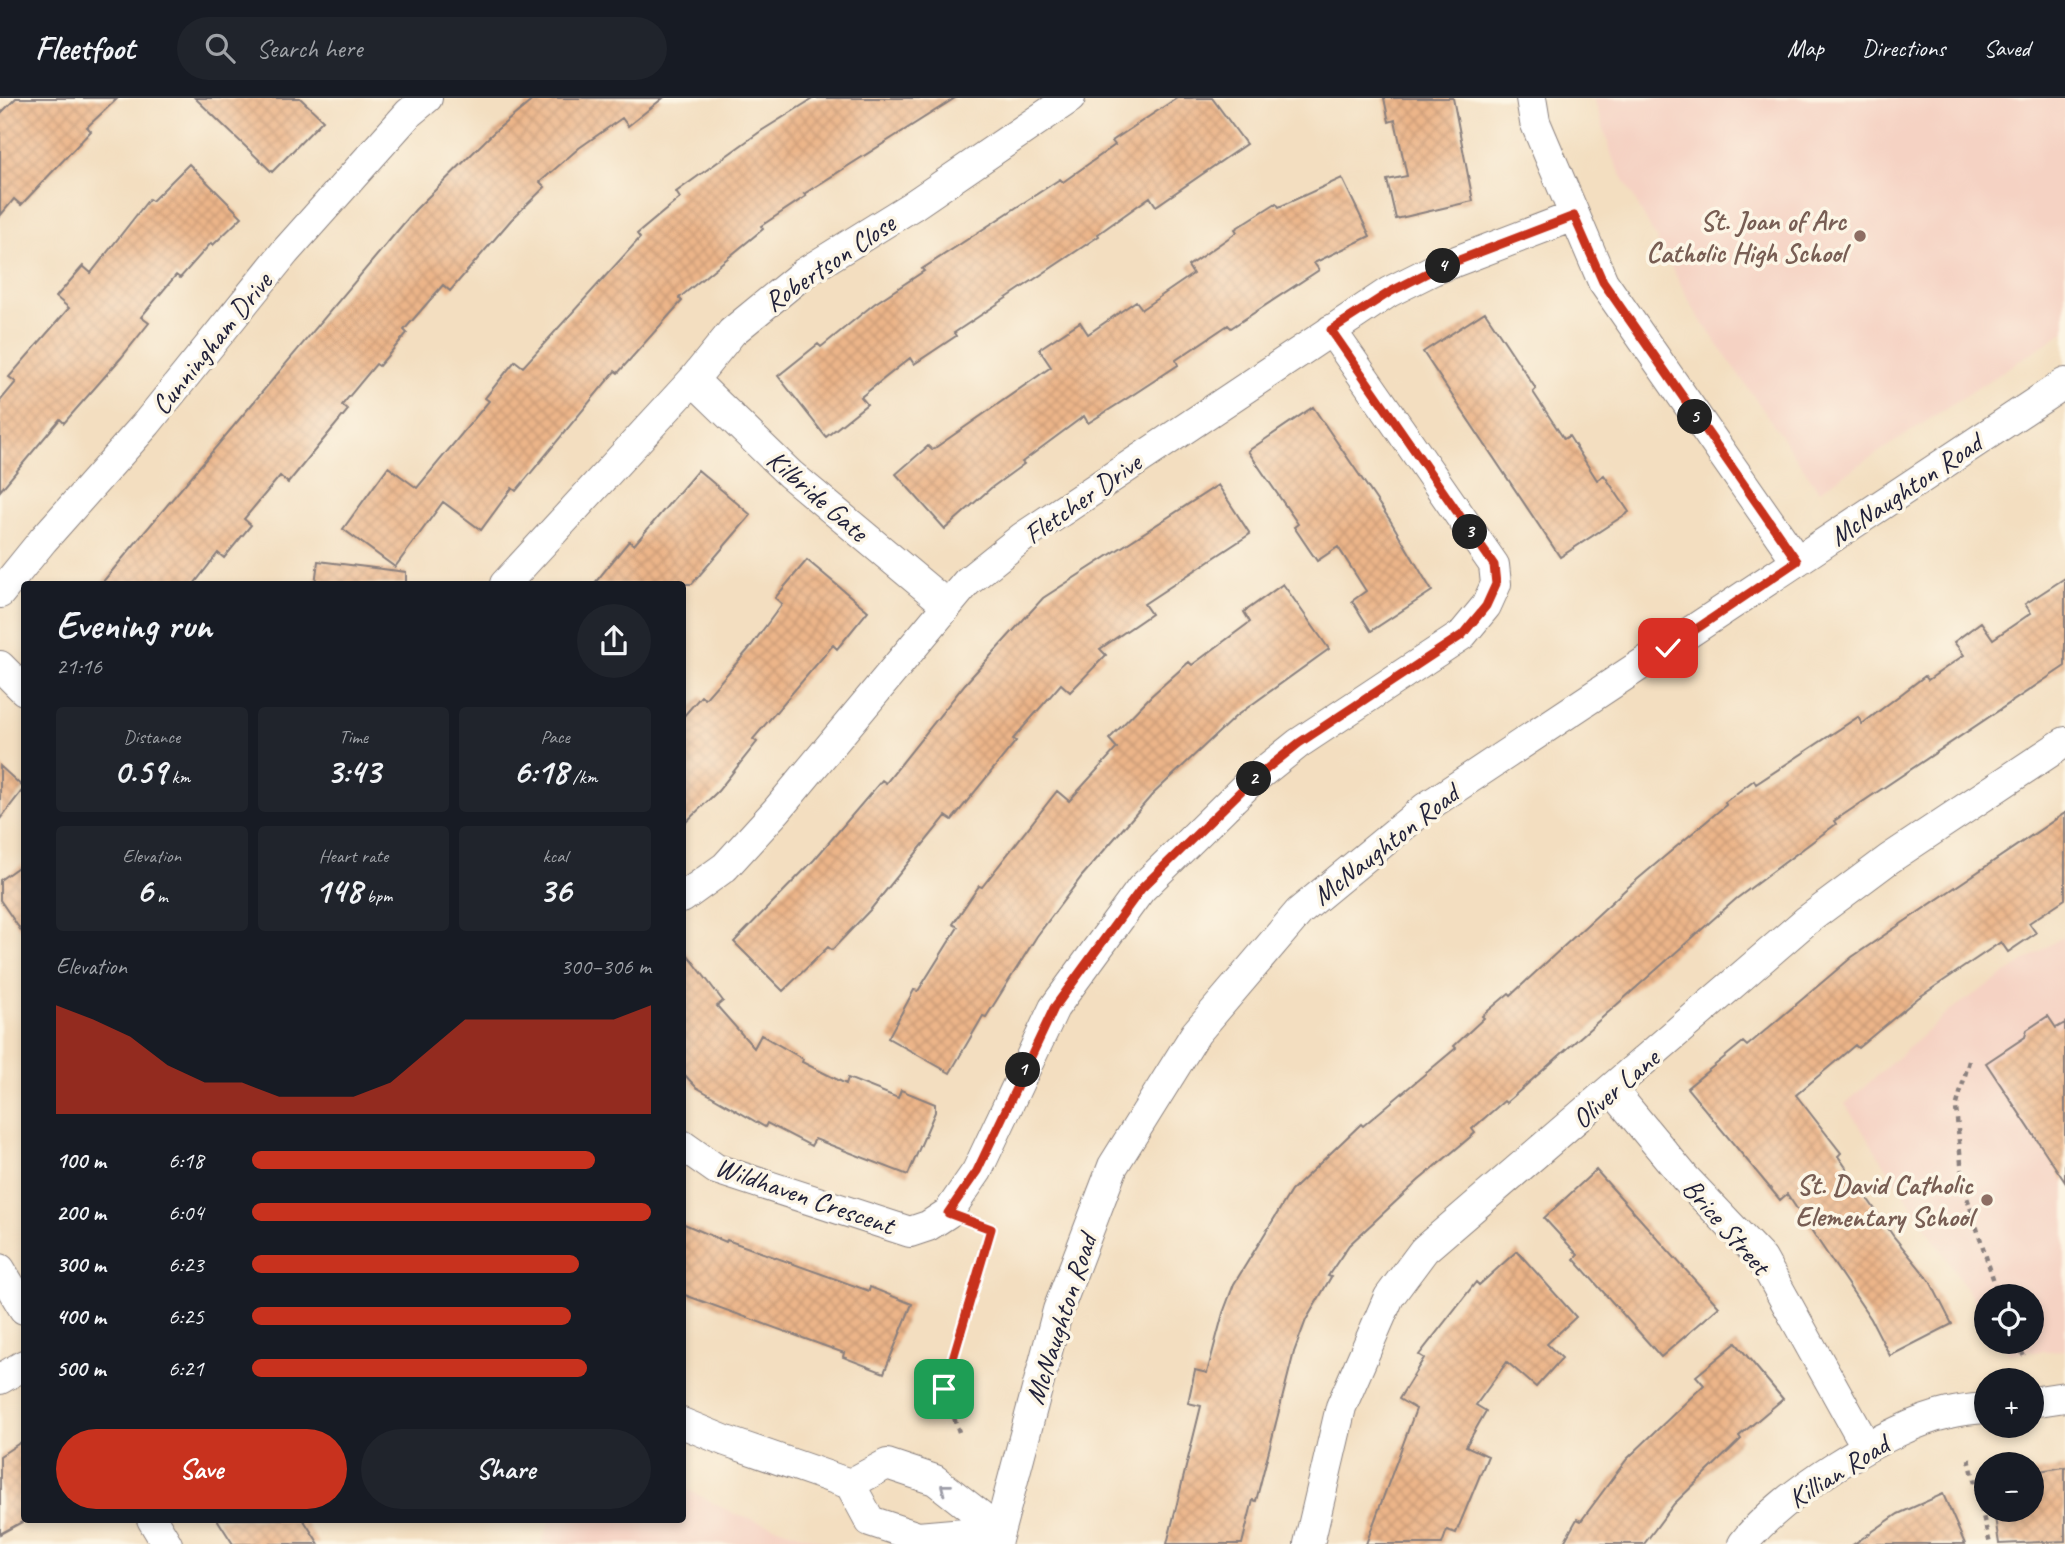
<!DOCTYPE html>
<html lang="en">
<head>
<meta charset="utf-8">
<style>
  :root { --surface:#171b24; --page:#20242c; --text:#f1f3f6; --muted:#9ea1a6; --line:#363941; --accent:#c8321e }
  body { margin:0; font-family:Caveat,sans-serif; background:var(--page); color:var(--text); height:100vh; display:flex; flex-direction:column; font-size:26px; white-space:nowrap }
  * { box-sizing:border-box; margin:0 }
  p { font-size:23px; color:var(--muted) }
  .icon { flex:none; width:38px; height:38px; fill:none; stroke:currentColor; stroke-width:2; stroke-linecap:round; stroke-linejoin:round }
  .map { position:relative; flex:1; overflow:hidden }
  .panel { position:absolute; left:21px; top:483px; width:665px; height:942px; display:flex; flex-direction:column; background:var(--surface); border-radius:7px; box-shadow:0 4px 10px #0003 }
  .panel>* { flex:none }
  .fabs { position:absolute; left:1974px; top:1186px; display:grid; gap:14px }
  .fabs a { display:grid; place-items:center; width:70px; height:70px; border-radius:50%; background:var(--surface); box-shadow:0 4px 10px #0003; font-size:35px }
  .pin { position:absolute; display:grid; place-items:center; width:60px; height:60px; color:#fff; margin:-30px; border-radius:14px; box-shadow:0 4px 10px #0006 }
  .km { position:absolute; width:35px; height:35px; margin:-18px; border-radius:50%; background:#222; color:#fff; font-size:19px; line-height:35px; text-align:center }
  .round { display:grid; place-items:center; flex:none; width:74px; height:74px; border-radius:37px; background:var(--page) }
  .summary { display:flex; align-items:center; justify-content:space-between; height:119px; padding:0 35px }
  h1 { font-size:38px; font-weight:700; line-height:52px }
  .figures { display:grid; grid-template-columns:repeat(3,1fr); gap:10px; height:119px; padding:7px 35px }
  .figures div { display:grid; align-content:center; border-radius:7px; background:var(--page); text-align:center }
  .figures b { font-size:35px; font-weight:700 }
  .figures small { font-size:19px; font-weight:400 }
  .figures p { font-size:19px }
  .chart { height:196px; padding:14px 35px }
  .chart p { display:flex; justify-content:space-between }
  .chart svg { width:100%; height:126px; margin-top:7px; fill:var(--accent); opacity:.7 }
  .primary-button { display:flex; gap:14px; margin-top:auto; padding:14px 35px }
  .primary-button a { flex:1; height:80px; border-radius:42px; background:var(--accent); color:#fff; font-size:28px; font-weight:700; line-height:80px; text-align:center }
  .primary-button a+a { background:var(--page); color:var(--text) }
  ul { padding:0 35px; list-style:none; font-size:23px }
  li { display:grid; grid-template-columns:112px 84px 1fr; align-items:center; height:52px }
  li i { height:18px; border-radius:9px; background:var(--accent) }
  header { display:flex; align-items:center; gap:42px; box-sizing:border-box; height:98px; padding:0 35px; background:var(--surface); border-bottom:2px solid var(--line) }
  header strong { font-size:33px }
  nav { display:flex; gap:38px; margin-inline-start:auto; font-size:24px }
  .search { width:490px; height:63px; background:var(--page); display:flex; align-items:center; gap:18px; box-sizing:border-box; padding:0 24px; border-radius:38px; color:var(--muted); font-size:26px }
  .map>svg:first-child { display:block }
  .built { fill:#f5d2c3 }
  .building { fill:url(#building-cross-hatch) }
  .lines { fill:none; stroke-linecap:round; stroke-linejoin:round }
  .minor-casing { stroke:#8a807e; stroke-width:32 }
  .path { stroke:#8a807e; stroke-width:4.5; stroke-dasharray:5 5; stroke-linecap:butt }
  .minor { stroke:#fff; stroke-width:30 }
  .oneway { stroke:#9c9ca7 }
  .route-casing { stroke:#fff; stroke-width:14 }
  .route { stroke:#c8321e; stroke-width:9 }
  .education-dot { fill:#8d6e63; stroke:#fcf5e5; stroke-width:2.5 }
  .labels { text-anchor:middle; stroke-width:7; stroke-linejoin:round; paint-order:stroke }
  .education-label { font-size:28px; font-weight:bold; fill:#785e54; stroke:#fcf5e5; text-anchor:end }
  .street-label { font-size:28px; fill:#22223b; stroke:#fcf5e5 }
</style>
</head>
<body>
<header>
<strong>Fleetfoot</strong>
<div class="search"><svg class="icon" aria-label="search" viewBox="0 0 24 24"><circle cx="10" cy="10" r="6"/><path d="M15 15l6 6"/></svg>Search here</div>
<nav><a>Map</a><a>Directions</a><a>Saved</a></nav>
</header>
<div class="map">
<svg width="2065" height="1446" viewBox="0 0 2065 1446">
  <defs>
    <pattern id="building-cross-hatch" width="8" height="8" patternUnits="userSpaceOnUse" patternTransform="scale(1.75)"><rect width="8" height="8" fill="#ecb589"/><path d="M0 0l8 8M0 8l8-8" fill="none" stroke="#ca9b77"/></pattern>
  </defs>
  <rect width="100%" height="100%" fill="#fcf5e5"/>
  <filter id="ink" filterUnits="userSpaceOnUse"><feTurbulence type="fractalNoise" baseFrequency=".0143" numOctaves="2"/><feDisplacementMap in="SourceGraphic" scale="14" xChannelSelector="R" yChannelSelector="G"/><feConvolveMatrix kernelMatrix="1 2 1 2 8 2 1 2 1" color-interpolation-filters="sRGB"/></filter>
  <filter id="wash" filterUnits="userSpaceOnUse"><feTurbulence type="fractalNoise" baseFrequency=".00686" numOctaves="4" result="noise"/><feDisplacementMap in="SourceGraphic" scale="28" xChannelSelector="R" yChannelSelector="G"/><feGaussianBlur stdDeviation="1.57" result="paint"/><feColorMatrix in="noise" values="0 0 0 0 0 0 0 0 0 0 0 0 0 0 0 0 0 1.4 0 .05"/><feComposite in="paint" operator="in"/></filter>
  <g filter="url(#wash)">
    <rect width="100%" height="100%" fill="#f3dec0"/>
    <path class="built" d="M 1594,0 L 2065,0 L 2065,233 L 1819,393 L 1696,215 L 1613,61 Z
      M 2065,837 L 2065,1252 L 2009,1255 L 2002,1244 L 2032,1244 L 2032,1199 L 1986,1199 L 1986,1221 L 1845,1006 L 1952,911 Z
      M 683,1389 L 737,1417 L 832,1446 L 541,1446 L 551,1421 L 682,1421 Z"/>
    <g id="blocks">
      <path class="building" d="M 16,0 L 118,0 L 87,29 L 91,33 L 21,107 L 14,101 L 0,118 L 0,16 Z
        M 195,0 L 300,0 L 323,22 L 272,74 Z
        M 535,0 L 663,0 L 628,28 L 622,20 L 579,50 L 540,84 L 545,89 L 511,122 L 450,193 L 443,187 L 404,232 L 407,235 L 379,268 L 376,266 L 342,307 L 348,312 L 319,347 L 288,385 L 280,378 L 244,421 L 251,427 L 224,460 L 218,455 L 194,486 L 101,486 L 415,112 L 493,35 Z
        M 814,0 L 955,0 L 804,96 L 806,98 L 761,128 L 763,131 L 679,200 L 682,203 L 618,275 L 615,273 L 516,393 L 512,390 L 481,432 L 443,404 L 395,469 L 343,431 L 388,369 L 417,390 L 489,303 L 485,300 L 515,263 L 523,269 L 640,140 L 637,136 L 680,100 L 676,94 L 761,33 Z
        M 1177,0 L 1212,0 L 1246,46 L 1156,108 L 1150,99 L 1098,136 L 1099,138 L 954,235 L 956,238 L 914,266 L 910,260 L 861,299 L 867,306 L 826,339 L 778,278 L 818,246 L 821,249 L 874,206 L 924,173 L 922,171 L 1060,81 L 1063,84 L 1115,47 L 1112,43 Z
        M 1384,0 L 1453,0 L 1473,103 L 1396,121 L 1387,82 L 1407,78 L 1395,22 L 1389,24 Z
        M 189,66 L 242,119 L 213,147 L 211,145 L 180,180 L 176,177 L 141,219 L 149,225 L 121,260 L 64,325 L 60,321 L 0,393 L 0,303 L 16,284 L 9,279 L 69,210 L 56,199 L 83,168 L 91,175 L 149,101 L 152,103 Z
        M 1342,80 L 1370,138 L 1314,165 L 1319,172 L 1231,230 L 1228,227 L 1176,262 L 1178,267 L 1134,296 L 1088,325 L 1084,318 L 1022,364 L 1024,366 L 991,390 L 945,431 L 896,376 L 928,348 L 932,352 L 1051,269 L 1039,251 L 1080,224 L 1088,236 L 1136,203 L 1142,211 L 1193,176 L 1188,168 L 1237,134 L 1235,131 L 1276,105 L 1279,109 Z
        M 1485,214 L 1536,291 L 1533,294 L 1564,341 L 1569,338 L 1597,382 L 1604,377 L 1629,414 L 1560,459 L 1423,254 Z
        M 1313,309 L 1390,422 L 1432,493 L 1371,533 L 1352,503 L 1366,493 L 1338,449 L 1317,463 L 1294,429 L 1298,426 L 1248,353 Z
        M 698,372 L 751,417 L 692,486 L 594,486 L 629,443 L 634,447 Z
        M 1218,387 L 1250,436 L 1144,506 L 1151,516 L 1100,551 L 1106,557 L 1070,594 L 1061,586 L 1013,641 L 1016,643 L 952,722 L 946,718 L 871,811 L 832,852 L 828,849 L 783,893 L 734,844 L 814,762 L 882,682 L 886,685 L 965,586 L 1043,500 Z
        M 807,462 L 868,513 L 837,551 L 833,547 L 753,641 L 757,644 L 718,693 L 682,728 L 682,620 L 701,598 L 705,601 L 748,552 L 782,506 L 775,500 Z
        M 318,463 L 406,474 L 406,486 L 315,486 Z
        M 2065,480 L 2065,568 L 1834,723 L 1836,726 L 1736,801 L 1506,1005 L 1504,1003 L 1472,1031 L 1475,1035 L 1418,1083 L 1349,1147 L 1328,1178 L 1331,1179 L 1306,1222 L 1294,1254 L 1256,1403 L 1253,1402 L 1242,1446 L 1167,1446 L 1201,1308 L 1188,1305 L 1195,1272 L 1207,1275 L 1223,1215 L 1234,1186 L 1291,1093 L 1361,1026 L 1363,1028 L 1456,950 L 1454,948 L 1484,920 L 1482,918 L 1509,895 L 1511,897 L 1626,791 L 1726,707 L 1725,704 L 1754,682 L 1756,686 L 1858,619 L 1862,626 L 1925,578 L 1928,582 L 1964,557 L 1954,544 L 1981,524 L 1993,541 L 2031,515 L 2025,506 Z
        M 1283,486 L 1329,551 L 1236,618 L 1152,697 L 1082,778 L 1037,838 L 986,919 L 983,918 L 950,975 L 888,940 L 914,892 L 918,893 L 958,829 L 953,826 L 979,788 L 982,789 L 1057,693 L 1069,703 L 1117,650 L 1109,641 L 1151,598 L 1189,564 L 1192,567 L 1250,524 L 1244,514 Z
        M 0,668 L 24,690 L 0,721 Z
        M 2065,715 L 2065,801 L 2029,825 L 2036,835 L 2008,854 L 2001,844 L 1958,873 L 1918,900 L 1858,950 L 1855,947 L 1796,997 L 1841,1055 L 1838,1058 L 1894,1139 L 1930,1183 L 1952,1226 L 1890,1258 L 1871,1221 L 1787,1096 L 1780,1102 L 1687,990 L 1743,944 L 1747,948 L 1852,859 Z
        M 24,765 L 24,837 L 0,802 L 0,782 Z
        M 682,849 L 723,903 L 717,908 L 754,950 L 761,937 L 803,961 L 802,964 L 846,986 L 848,980 L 898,1000 L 901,992 L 935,1006 L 935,1014 L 908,1077 L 815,1041 L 811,1048 L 767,1025 L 765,1029 L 696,989 L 682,974 Z
        M 2048,918 L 2056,930 L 2065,925 L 2065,1084 L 1986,965 L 2025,939 L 2027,932 Z
        M 1596,1072 L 1719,1209 L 1661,1259 L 1574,1161 L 1578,1157 L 1544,1120 Z
        M 682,1125 L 726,1144 L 727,1142 L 869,1193 L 870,1189 L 912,1206 L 884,1275 L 843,1259 L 844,1255 L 682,1196 Z
        M 1517,1153 L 1576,1219 L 1547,1246 L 1562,1260 L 1536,1289 L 1507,1264 L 1476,1307 L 1486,1313 L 1466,1348 L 1488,1358 L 1456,1435 L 1447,1432 L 1442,1446 L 1366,1446 L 1416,1311 L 1399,1301 L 1424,1260 L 1419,1257 L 1476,1184 L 1479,1187 Z
        M 1736,1245 L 1783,1301 L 1739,1338 L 1741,1341 L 1674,1406 L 1644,1446 L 1563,1446 L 1577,1421 L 1581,1423 L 1627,1361 L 1704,1287 L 1696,1278 Z
        M 24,1342 L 24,1423 L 0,1436 L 0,1358 Z
        M 2065,1369 L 2065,1443 L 1999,1446 L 1994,1412 L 2032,1412 L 2032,1374 Z
        M 1943,1396 L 1965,1446 L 1854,1446 L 1898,1416 Z
        M 217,1421 L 303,1421 L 319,1446 L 233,1446 Z"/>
    </g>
  </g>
  <g filter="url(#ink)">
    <use href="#blocks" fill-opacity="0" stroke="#8a807e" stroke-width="2"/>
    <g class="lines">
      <g class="minor-casing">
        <path id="minor" d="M 1531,0 L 1535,24 L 1603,184 L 1797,463
          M 693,282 L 790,376 L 947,507
          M 505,486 L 693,282 L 732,234 L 804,175 L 912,108 L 1070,0
          M 0,495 L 43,442 L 147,325 L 285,154 L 409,15 L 427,0
          M 0,568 L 24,592
          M 682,800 L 725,769 L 777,712 L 967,484 L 1023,439 L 1389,194 L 1433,172 L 1574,118
          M 1613,993 L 1685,1080 L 1762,1161 L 1866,1348
          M 682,1047 L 716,1071 L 910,1134 L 928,1128 L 948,1115 L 977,1073 L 1054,910 L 1141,791 L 1249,685 L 1299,645 L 1462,537 L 1486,508 L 1496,486 L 1494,467 L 1331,232
          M 0,1171 L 24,1211
          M 0,1281 L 24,1267
          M 2032,1304 L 2065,1299
          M 682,1325 L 726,1343 L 850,1386 L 870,1423 L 918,1439 L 999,1432
          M 850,1386 L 887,1366 L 935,1382 L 999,1432
          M 152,1421 L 167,1446
          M 996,1446 L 1058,1212 L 1113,1068 L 1196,935 L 1299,814 L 1425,710 L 2065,285
          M 1309,1446 L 1341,1309 L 1389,1199 L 1424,1152 L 1806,823 L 1889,761 L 2065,644
          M 1743,1446 C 1780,1397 1889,1328 1949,1315 C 1961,1312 1974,1311 1986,1310"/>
      </g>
      <path class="path" d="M 1969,963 L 1956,1010 L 1963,1087 L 1999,1199
        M 2018,1244 L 2024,1259
        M 959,1334 L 944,1291 L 991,1131 L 971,1124
        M 1969,1361 L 1990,1446"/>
      <use href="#minor" class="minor"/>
    </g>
    <defs><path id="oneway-chevron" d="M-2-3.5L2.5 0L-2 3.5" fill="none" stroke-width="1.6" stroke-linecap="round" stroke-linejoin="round" transform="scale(1.75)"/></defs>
    <use class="oneway" href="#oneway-chevron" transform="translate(945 1390) rotate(-142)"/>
  </g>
  <g class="lines" filter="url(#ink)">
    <g class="route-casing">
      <path id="route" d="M 944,1291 L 991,1131 L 948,1115 L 977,1073 L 1054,910 L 1141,791 L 1249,685 L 1299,645 L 1462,537 L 1486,508 L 1496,486 L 1494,467 L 1331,232 L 1390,194 L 1433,172 L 1574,118 L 1603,184 L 1797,463 L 1668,550"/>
    </g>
    <use href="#route" class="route"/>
  </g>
  <g class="education-dot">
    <circle cx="1860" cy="138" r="7"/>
    <circle cx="1987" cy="1102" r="7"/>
  </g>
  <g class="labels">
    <g class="education-label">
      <text x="1846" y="132">St. Joan of Arc<tspan x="1846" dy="32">Catholic High School</tspan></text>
      <text x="1973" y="1096">St. David Catholic<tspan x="1973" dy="32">Elementary School</tspan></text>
    </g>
    <g class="street-label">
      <text transform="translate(829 164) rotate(-34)" y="10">Robertson Close</text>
      <text transform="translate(211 245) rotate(-51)" y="10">Cunningham Drive</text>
      <text transform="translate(1905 391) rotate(-34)" y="10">McNaughton Road</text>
      <text transform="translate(818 397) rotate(41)" y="10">Kilbride Gate</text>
      <text transform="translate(1082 400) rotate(-35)" y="10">Fletcher Drive</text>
      <text transform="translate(1385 746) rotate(-38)" y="10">McNaughton Road</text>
      <text transform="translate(1615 990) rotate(-41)" y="10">Oliver Lane</text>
      <text transform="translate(805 1097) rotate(19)" y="10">Wildhaven Crescent</text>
      <text transform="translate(1727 1128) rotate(49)" y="10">Brice Street</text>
      <text transform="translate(1060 1221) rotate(-72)" y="10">McNaughton Road</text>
      <text transform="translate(1838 1373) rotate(-32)" y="10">Killian Road</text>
    </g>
  </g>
</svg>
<div class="fabs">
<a><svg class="icon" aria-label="locate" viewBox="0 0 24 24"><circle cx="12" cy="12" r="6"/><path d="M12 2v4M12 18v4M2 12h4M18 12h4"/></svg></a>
<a>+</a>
<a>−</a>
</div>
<div class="pin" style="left:944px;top:1291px;background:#1e9e55"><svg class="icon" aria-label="arrive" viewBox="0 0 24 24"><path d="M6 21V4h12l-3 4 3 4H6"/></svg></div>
<div class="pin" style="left:1668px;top:550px;background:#d93025"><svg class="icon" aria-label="check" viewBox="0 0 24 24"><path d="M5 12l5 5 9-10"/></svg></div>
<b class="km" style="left:1023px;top:972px">1</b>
<b class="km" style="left:1254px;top:681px">2</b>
<b class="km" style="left:1470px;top:434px">3</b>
<b class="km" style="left:1443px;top:168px">4</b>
<b class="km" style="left:1695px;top:319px">5</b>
<section class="panel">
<div class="summary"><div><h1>Evening run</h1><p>21:16</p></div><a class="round"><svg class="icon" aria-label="share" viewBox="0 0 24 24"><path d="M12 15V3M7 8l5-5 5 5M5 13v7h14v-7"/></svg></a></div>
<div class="figures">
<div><p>Distance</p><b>0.59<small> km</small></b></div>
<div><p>Time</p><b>3:43</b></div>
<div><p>Pace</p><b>6:18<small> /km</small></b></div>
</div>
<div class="figures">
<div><p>Elevation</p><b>6<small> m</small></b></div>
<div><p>Heart rate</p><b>148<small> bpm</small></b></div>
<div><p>kcal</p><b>36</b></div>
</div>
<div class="chart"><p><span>Elevation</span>300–306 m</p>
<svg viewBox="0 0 160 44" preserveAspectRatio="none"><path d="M0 44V6L10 11L20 17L30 27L40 33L50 33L60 38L70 38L80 38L90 33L100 22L110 11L120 11L130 11L140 11L150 11L160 6V44z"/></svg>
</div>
<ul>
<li><b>100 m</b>6:18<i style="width:86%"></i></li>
<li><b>200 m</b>6:04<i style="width:100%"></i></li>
<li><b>300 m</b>6:23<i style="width:82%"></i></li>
<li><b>400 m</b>6:25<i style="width:80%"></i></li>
<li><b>500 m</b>6:21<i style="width:84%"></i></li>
</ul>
<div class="primary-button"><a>Save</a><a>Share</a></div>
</section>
</div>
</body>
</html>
